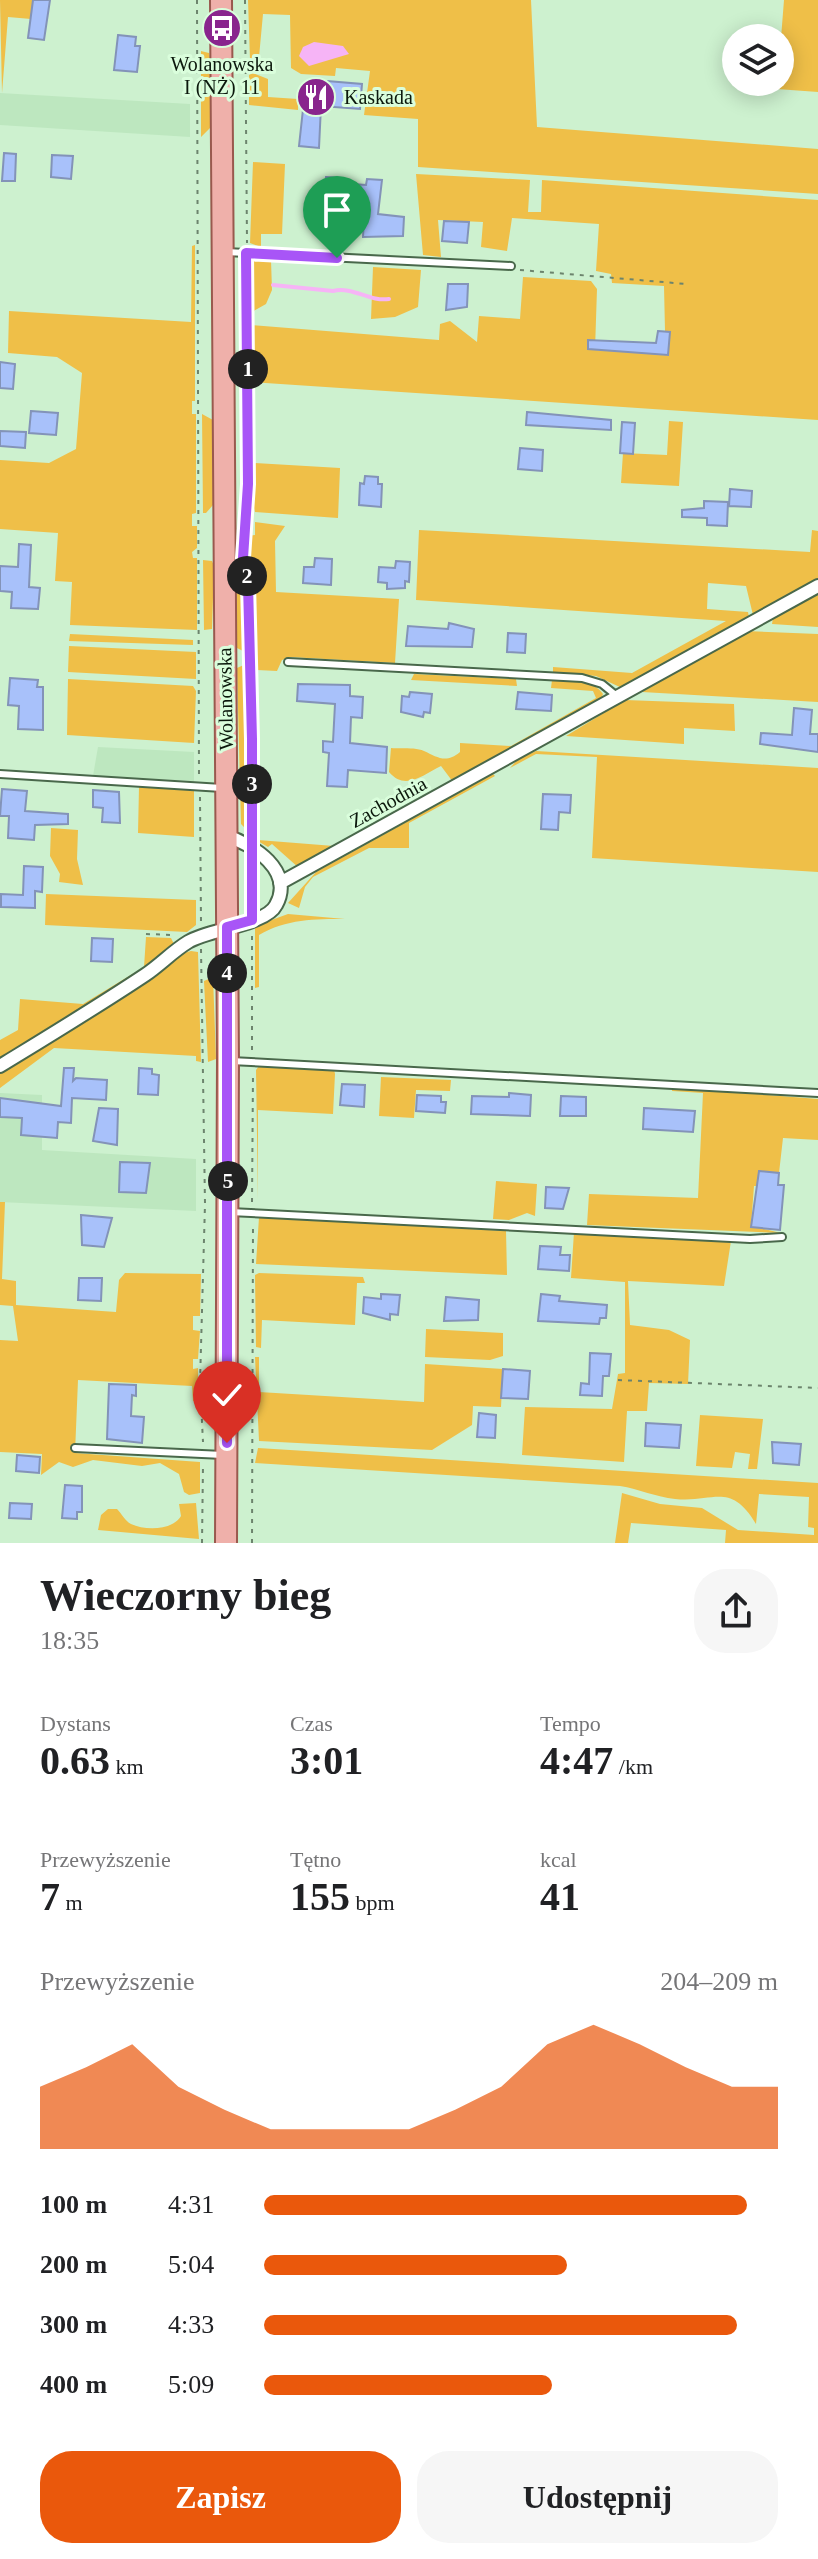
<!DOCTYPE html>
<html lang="pl">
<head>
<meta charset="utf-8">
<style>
  :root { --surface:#fff; --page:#f6f6f6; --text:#202124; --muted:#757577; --accent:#ea580c }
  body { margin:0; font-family:"Times New Roman",serif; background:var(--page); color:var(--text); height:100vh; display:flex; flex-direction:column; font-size:30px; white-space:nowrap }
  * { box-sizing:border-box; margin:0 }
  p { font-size:26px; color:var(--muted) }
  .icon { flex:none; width:44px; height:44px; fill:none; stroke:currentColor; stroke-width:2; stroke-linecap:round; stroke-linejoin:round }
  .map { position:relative; height:1543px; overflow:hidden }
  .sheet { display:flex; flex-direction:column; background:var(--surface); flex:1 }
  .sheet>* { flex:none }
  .buttons { position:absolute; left:722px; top:24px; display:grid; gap:16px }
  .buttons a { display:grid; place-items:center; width:72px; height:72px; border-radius:50%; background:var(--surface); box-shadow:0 4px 20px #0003; font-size:40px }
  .pin { position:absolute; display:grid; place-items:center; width:68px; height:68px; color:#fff; margin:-82px -34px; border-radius:50% 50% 50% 0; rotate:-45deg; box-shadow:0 0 8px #0007 }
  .pin .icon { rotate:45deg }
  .km { position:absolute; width:40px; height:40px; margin:-20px; border-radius:50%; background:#222; color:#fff; font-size:22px; line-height:40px; text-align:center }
  .round { display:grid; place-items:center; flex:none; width:84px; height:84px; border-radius:32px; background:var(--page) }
  .overview { display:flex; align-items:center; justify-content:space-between; height:136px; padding:0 40px }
  h1 { font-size:44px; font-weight:700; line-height:60px }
  .figures { display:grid; grid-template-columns:repeat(3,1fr); gap:12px; height:136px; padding:8px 40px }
  .figures div { display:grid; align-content:center }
  .figures b { font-size:40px; font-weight:700 }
  .figures small { font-size:22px; font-weight:400 }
  .figures p { font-size:22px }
  .chart { height:224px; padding:16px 40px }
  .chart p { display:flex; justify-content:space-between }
  .chart svg { width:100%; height:144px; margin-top:8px; fill:var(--accent); opacity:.7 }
  .cta { display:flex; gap:16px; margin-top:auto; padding:16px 40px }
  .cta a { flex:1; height:92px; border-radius:32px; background:var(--accent); color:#fff; font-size:32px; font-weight:700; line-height:92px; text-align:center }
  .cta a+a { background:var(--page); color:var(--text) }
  ul { padding:0 40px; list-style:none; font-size:26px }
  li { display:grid; grid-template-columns:128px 96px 1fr; align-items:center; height:60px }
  li i { height:20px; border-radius:10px; background:var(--accent) }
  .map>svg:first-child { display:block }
  .built { fill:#bde7bf }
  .green { fill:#efbf48 }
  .water { fill:#f6b4f6 }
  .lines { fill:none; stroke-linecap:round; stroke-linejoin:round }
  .stream { stroke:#f6b4f6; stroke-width:4 }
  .building { fill:#a8c1fa; stroke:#8393b8; stroke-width:2 }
  .service-casing { stroke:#49684b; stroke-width:10 }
  .minor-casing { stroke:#49684b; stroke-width:16 }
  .primary-casing { stroke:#99594e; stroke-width:24 }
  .path { stroke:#6c846d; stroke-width:2; stroke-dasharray:4 6; stroke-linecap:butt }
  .service { stroke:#fff; stroke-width:6 }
  .minor { stroke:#fff; stroke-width:12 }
  .primary { stroke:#efb0aa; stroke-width:20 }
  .route-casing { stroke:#fff; stroke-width:16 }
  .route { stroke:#a855f7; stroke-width:10 }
  .labels { text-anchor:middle; stroke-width:6; stroke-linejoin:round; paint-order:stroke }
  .poi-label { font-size:20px; fill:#0b180c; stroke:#dafedc }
  .street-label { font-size:20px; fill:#0b180c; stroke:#dafedc }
</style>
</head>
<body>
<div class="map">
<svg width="818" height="1543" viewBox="0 0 818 1543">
  <rect width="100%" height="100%" fill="#cdf1cf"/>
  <path class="built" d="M 0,93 L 190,104 L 190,137 L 0,125 Z
    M 98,747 L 194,752 L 194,781 L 93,776 Z
    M 0,1093 L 42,1095 L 42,1150 L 196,1159 L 196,1211 L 0,1202 Z"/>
  <path class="green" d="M 0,0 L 33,0 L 31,19 L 8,17 L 2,93 Z
    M 248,0 L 531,0 L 537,127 L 818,149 L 818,194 L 418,167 L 418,119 L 364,115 L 370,71 L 336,68 L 335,76 L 301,74 L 291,68 L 290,15 L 263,14 L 259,57 L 253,62 L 250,60 Z
    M 784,0 L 818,0 L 818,92 L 777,89 Z
    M 201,51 L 209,53 L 210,58 L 210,128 L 201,137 Z
    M 253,73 L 268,79 L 268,97 L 298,99 L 298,110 L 249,105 L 249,75 Z
    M 253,162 L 285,164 L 282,234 L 261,234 L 261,247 L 250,243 Z
    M 416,174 L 530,180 L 528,212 L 541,212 L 542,180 L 818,200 L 818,420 L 251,382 L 250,325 L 439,340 L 440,324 L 450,321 L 477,342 L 479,316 L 520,319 L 523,277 L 591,281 L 597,289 L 595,350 L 668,354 L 670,332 L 665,331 L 664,286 L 612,283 L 611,274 L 596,271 L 599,224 L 512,218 L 507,251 L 481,247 L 483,222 L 438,220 L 441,257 L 423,255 Z
    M 195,245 L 195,401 L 192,401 L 192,414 L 196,414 L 196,513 L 192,514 L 192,526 L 197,526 L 197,548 L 192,552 L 193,558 L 197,558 L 197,630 L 70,625 L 72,582 L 55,581 L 58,533 L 0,529 L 0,460 L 49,463 L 76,449 L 82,373 L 57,357 L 8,353 L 9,311 L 191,322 L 192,246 Z
    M 250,260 L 271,260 L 272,290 L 266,304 L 250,313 Z
    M 373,267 L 421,270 L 418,307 L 395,317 L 371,319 Z
    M 202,414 L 213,420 L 213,505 L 206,513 L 203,513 Z
    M 669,421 L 683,422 L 679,486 L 621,483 L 623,453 L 667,455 Z
    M 255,434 L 255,463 L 340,468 L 338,518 L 255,512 L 254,508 L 248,507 L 251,435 Z
    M 255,522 L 285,526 L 275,541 L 276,592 L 399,599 L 395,663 L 290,657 L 282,660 L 277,671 L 257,670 L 258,840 L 334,846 L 387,816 L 387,819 L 299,868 L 272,844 L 268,847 L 256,840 L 253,663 L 257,662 L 257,652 L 252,652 L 246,536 L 255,535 Z
    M 419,530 L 810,552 L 812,530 L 818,531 L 818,579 L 753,615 L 746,586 L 708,583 L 707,609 L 748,612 L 749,617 L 622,688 L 596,676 L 553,672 L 553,667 L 632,673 L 726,621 L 416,600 Z
    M 240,535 L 245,652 L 237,648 L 236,538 Z
    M 203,560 L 212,561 L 214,566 L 212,629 L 204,630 Z
    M 818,594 L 818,627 L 772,624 L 773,618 Z
    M 745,631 L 818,634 L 818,702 L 642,692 Z
    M 70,634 L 193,640 L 193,645 L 69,641 Z
    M 69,646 L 196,652 L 196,679 L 68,672 Z
    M 246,664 L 248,831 L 241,824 L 237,668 Z
    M 414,674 L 516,679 L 517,686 L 411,680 Z
    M 68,679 L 193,686 L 196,691 L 194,743 L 67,735 Z
    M 552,680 C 568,682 594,679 603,694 L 600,701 L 453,782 L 441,766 C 423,775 405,791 389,772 L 391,748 C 400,749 415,747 424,751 C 437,757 446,764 460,752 L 460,743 L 511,746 L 596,698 L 593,691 L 551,688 Z
    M 625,700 L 734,704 L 735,731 L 684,728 L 684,744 L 566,736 Z
    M 536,751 L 818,768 L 818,872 L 592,858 L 597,757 L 536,754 L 510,768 L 517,760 Z
    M 493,774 L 495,776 L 409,823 L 409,848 L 369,848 L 313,877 L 305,887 L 299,908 L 288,903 L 316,872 Z
    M 139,787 L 194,790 L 194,837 L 138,833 Z
    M 51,828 L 78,830 L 77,859 L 83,885 L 59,882 L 60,874 L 50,856 Z
    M 46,894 L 196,900 L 196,925 L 187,932 L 45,925 Z
    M 288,914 L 345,919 C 315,919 286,919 259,935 L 259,987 L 255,988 L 255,926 Z
    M 146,937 L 171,938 L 174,944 L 144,971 L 0,1059 L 0,1040 L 18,1030 L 20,999 L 83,1004 L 144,967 Z
    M 191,951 L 198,952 L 201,1062 L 196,1061 L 196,1056 L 54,1048 L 0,1088 L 0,1071 L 147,982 L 184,953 Z
    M 213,977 L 216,1059 L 208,1062 L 204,981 Z
    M 259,1066 L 334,1069 L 335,1074 L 333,1114 L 258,1110 L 258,1200 L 256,1070 Z
    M 381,1077 L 451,1080 L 450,1091 L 416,1090 L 414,1118 L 379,1116 Z
    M 672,1087 L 818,1099 L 818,1140 L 783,1138 L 779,1173 L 759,1172 L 758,1186 L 754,1186 L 751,1226 L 781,1233 L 587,1225 L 589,1194 L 698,1198 L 703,1093 L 672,1091 Z
    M 496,1181 L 537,1184 L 535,1216 L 527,1213 L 509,1220 L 493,1219 Z
    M 0,1202 L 5,1202 L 2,1279 L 16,1281 L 16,1305 L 116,1312 L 119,1280 L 125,1273 L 201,1274 L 200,1316 L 193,1316 L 193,1330 L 200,1331 L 198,1359 L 193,1359 L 193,1369 L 198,1368 L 198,1401 L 193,1401 L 192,1386 L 78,1380 L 75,1453 L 200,1462 L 200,1493 L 189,1495 L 184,1492 L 179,1474 L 160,1463 L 142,1466 L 93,1460 L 73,1467 L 59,1462 L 41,1475 L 42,1454 L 0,1452 L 0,1340 L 18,1341 L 13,1306 L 0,1305 Z
    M 259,1217 L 506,1231 L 507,1275 L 256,1264 Z
    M 574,1232 L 731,1241 L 724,1286 L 628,1281 L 630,1325 L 669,1330 L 690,1340 L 688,1384 L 649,1383 L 647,1411 L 627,1411 L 624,1462 L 522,1455 L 525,1407 L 612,1409 L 618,1374 L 625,1373 L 625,1282 L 571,1278 Z
    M 259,1273 L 363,1277 L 365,1283 L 357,1283 L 355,1325 L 262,1320 L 261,1348 L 256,1347 L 255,1275 Z
    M 426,1329 L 503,1333 L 503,1356 L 490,1360 L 425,1357 Z
    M 255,1357 L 259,1357 L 259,1392 L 424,1402 L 425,1364 L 503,1369 L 501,1407 L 473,1406 L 472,1425 L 432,1450 L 259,1441 Z
    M 700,1415 L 763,1419 L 757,1469 L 748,1469 L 750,1454 L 735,1452 L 732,1468 L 696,1466 Z
    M 258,1448 L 818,1483 L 818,1543 L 725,1543 L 726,1530 L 631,1523 L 628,1543 L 615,1543 L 622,1493 L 660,1504 L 702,1508 L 738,1530 L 814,1535 L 814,1528 L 808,1527 L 809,1497 L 759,1494 L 756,1524 C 730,1481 714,1503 675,1499 C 656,1497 639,1489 620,1486 L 255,1463 Z
    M 196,1503 L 199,1539 L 98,1530 L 101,1515 L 108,1509 L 117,1509 C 122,1514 125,1521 131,1524 C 146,1531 173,1530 181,1516 L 179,1504 Z"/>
  <path class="water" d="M 314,42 L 343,46 L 349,54 L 309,66 L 299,56 L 303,47 Z"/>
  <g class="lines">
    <path class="stream" d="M 273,285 L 333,291 C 353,286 369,302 389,299"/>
  </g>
  <path class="building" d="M 33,0 L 50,0 L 44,40 L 28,38 Z
    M 118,35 L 136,37 L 135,46 L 140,46 L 137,72 L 114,70 Z
    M 327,81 L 362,84 L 360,109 L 321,106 L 319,148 L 299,146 L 305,91 L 317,89 Z
    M 4,153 L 16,154 L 15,181 L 2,181 Z
    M 52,155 L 73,156 L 71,179 L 51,177 Z
    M 326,177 L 341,178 L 340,183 L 366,185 L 367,179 L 382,180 L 378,214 L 404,217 L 403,236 L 363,237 L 365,200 L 324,196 Z
    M 444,221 L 469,222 L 467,243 L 442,241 Z
    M 448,284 L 468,284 L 467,307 L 446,310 Z
    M 658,331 L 670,332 L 668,355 L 588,349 L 588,340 L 656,343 Z
    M 0,362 L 15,364 L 13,389 L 0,388 Z
    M 31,411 L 58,413 L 56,435 L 29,433 Z
    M 527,412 L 611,420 L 611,430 L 526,425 Z
    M 622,422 L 635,423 L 633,454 L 620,453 Z
    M 0,431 L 26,432 L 25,448 L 0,446 Z
    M 520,448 L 543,450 L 542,471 L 518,469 Z
    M 365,476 L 378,477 L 378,484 L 382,484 L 381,507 L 359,505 L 360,483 L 364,484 Z
    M 730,489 L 752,491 L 751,507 L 729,506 Z
    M 704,501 L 728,502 L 727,526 L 707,525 L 707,518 L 682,517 L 682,510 L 704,508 Z
    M 19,544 L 31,545 L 29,587 L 40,588 L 38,609 L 11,608 L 12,592 L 0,591 L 0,566 L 18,567 Z
    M 315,558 L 332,559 L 331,585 L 303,583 L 304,567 L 314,567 Z
    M 396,561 L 410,562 L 409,582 L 405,581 L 405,588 L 387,589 L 387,583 L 378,582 L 379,567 L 395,568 Z
    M 449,623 L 474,629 L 472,647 L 406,646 L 408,626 L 448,629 Z
    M 508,633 L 526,634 L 525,653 L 507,652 Z
    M 10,678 L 38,680 L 37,687 L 43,687 L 43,730 L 18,729 L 19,706 L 8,705 Z
    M 298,684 L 350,685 L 350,696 L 363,697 L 362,718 L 351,717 L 350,743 L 387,747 L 386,773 L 348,770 L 347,787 L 327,786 L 329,753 L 323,752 L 323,741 L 333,742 L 335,704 L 297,701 Z
    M 410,692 L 432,694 L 430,713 L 424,712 L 423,717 L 401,712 L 402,696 L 409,697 Z
    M 518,692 L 552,695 L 551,711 L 516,709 Z
    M 794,708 L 812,710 L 810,734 L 818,734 L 818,752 L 760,744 L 761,733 L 792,735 Z
    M 2,789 L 27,791 L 25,811 L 68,814 L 68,824 L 35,825 L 34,840 L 8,838 L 9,816 L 0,816 Z
    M 93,790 L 119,792 L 120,823 L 102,822 L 103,808 L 93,807 Z
    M 543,794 L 571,795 L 570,813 L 559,812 L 558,830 L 541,829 Z
    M 24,866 L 43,867 L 42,892 L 35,891 L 35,908 L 1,907 L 1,894 L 23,895 Z
    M 92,938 L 113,939 L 112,962 L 91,961 Z
    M 64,1068 L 74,1068 L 73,1081 L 76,1078 L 107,1080 L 106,1100 L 72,1098 L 71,1123 L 58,1122 L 57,1138 L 21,1135 L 22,1118 L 0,1117 L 0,1098 L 61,1106 Z
    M 139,1068 L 152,1069 L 152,1074 L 159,1075 L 158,1095 L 138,1094 Z
    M 342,1084 L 365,1085 L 364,1107 L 340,1105 Z
    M 509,1093 L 531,1095 L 530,1116 L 471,1114 L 472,1096 L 509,1097 Z
    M 417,1095 L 441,1096 L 441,1102 L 446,1102 L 445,1113 L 416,1111 Z
    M 561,1096 L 586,1097 L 586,1116 L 560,1116 Z
    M 99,1108 L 118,1109 L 117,1145 L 93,1141 Z
    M 644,1108 L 695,1111 L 693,1132 L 643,1129 Z
    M 120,1162 L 150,1163 L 146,1193 L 119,1192 Z
    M 759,1171 L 779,1173 L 778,1185 L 784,1185 L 780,1230 L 751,1227 Z
    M 546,1187 L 569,1188 L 563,1209 L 545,1208 Z
    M 81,1215 L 112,1218 L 104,1247 L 82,1245 Z
    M 540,1246 L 561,1247 L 560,1255 L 570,1255 L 569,1271 L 538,1269 Z
    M 79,1278 L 102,1278 L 101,1301 L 78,1300 Z
    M 381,1294 L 400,1295 L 398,1315 L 390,1314 L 390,1320 L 363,1313 L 364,1297 L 381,1299 Z
    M 541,1294 L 560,1296 L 559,1301 L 607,1305 L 606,1318 L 600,1318 L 599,1324 L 538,1321 Z
    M 446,1297 L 479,1300 L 478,1320 L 444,1321 Z
    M 590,1353 L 611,1354 L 609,1376 L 603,1376 L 602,1396 L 580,1395 L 581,1383 L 589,1384 Z
    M 503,1369 L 530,1371 L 528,1399 L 501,1398 Z
    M 109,1384 L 136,1385 L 136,1396 L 132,1395 L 131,1416 L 144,1417 L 142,1443 L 107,1439 Z
    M 479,1413 L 496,1415 L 495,1438 L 477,1437 Z
    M 646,1423 L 681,1425 L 679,1448 L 645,1446 Z
    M 772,1442 L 801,1444 L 799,1465 L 773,1463 Z
    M 17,1455 L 40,1457 L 39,1473 L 16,1471 Z
    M 65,1485 L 82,1486 L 82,1512 L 77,1512 L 77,1519 L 62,1518 Z
    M 10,1503 L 32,1504 L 31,1519 L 9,1518 Z"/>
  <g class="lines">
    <g class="service-casing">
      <path id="service" d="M 226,252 L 511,266
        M 288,662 L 582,678 L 602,684 L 618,697
        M 0,774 L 222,788
        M 231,1061 L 818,1093
        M 230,1212 L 750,1239 L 782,1237
        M 75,1448 L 223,1455"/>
    </g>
    <g class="minor-casing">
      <path id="minor" d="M 280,883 L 818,586
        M 0,1066 C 49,1036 97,1007 145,975 C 160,965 173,951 188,942 C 209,929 266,925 276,905 C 295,871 253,844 226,836"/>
    </g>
    <g class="primary-casing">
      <path id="primary" d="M 221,0 L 228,1061 L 226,1543"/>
    </g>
    <path class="path" d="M 197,0 L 199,775
      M 245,0 L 247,243
      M 247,265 L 248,484 L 243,558 L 248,584 L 252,834
      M 520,270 L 686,284
      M 200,797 L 201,923
      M 252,906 L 252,864
      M 146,934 L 173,935
      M 252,936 L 252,1050
      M 201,949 L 205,1204 L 200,1382 L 203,1442
      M 252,1202 L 253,1072
      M 618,1380 L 818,1388
      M 202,1543 L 203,1465
      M 252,1543 L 253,1224"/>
    <use href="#service" class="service"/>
    <use href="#minor" class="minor"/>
    <use href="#primary" class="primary"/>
  </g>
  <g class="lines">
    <g class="route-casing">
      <path id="route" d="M 227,1443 L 227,927 L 252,920 L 252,739 L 248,584 L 243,558 L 248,484 L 246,253 L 337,258"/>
    </g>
    <use href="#route" class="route"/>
  </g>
  <defs>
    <g id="bus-disc" transform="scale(2)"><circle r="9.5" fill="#89258d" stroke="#dafedc"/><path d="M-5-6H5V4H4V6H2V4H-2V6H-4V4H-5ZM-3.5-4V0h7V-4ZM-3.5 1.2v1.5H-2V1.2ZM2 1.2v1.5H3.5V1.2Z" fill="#fff"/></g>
    <g id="restaurant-disc" transform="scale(2)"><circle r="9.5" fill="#89258d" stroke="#dafedc"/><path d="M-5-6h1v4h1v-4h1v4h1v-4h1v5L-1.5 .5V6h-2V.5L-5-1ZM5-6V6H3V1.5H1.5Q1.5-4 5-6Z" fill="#fff"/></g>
  </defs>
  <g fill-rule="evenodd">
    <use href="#bus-disc" x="222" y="28"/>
    <use href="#restaurant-disc" x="316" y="97"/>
  </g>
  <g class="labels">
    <g class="poi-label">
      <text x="222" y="71">Wolanowska<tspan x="222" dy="23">I (NŻ) 11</tspan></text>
      <text x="344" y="104" text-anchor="start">Kaskada</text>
    </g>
    <g class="street-label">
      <text transform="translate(225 699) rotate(-91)" y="7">Wolanowska</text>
      <text transform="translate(388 802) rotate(-29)" y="7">Zachodnia</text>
    </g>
  </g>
</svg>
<div class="buttons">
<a><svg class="icon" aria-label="layers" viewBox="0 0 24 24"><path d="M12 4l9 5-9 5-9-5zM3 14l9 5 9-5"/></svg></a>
</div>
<div class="pin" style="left:337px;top:258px;background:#1e9e55"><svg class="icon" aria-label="arrive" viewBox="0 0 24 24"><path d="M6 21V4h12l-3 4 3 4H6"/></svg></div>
<div class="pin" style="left:227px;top:1443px;background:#d93025"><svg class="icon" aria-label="check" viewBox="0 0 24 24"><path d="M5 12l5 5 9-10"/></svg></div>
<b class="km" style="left:248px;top:369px">1</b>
<b class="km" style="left:247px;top:576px">2</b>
<b class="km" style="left:252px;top:784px">3</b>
<b class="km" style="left:227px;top:973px">4</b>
<b class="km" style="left:228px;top:1181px">5</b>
</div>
<section class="sheet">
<div class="overview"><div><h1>Wieczorny bieg</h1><p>18:35</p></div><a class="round"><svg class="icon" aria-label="share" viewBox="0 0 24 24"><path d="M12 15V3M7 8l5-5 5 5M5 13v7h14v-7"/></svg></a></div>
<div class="figures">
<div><p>Dystans</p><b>0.63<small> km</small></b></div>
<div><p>Czas</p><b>3:01</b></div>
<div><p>Tempo</p><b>4:47<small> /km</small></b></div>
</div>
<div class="figures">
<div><p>Przewyższenie</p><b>7<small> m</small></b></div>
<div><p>Tętno</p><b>155<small> bpm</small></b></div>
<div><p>kcal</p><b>41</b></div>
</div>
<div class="chart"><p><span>Przewyższenie</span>204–209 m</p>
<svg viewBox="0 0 160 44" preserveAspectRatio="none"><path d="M0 44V25L10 19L20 12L30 25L40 32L50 38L60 38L70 38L80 38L90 32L100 25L110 12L120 6L130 12L140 19L150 25L160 25V44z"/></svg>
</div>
<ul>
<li><b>100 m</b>4:31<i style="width:94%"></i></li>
<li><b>200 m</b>5:04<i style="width:59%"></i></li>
<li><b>300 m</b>4:33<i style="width:92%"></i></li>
<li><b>400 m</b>5:09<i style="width:56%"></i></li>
</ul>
<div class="cta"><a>Zapisz</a><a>Udostępnij</a></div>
</section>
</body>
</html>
